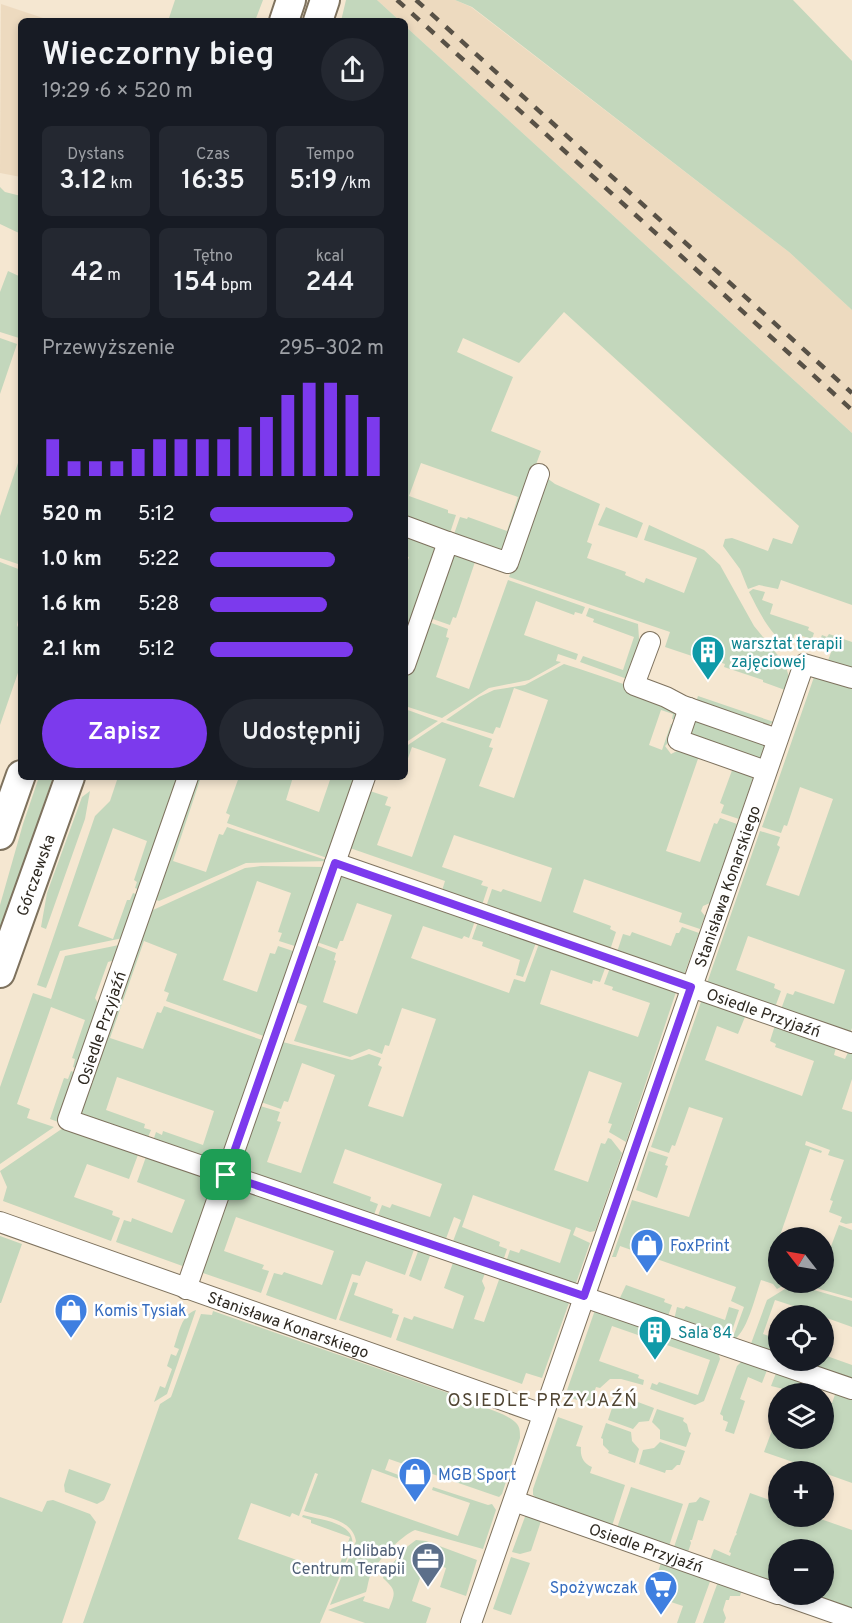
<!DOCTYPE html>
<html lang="pl">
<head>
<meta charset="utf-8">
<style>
  :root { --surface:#171b24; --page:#242831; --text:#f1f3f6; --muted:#9ea1a6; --accent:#7c3aed }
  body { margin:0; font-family:Overpass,sans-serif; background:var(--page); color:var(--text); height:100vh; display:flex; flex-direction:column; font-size:22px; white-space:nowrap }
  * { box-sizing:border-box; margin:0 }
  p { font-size:20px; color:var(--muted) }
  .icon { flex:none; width:33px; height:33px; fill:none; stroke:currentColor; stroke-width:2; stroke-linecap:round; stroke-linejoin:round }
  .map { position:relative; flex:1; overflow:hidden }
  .drawer { position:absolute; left:18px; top:18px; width:390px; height:762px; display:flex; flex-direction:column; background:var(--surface); border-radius:9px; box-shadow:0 3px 9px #0003 }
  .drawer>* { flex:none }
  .needle { width:39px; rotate:301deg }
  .tools { position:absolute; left:768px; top:1227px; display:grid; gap:12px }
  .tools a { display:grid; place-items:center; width:66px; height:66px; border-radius:50%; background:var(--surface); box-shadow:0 3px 9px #0003; font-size:30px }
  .pin { position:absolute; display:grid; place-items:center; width:51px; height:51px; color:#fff; margin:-26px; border-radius:12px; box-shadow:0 3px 9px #0006 }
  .round { display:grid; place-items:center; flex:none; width:63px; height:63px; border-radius:32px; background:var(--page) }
  .overview { display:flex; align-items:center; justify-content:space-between; height:102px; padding:0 24px }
  h1 { font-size:33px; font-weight:600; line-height:45px }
  .stats { display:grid; grid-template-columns:repeat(3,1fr); gap:9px; height:102px; padding:6px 24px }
  .stats div { display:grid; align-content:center; border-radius:9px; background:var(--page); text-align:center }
  .stats b { font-size:26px; font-weight:600 }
  .stats small { font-size:16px; font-weight:400 }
  .stats p { font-size:16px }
  .chart { height:168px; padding:12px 24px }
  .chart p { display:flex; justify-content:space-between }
  .chart svg { width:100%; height:108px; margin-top:6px; stroke:var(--accent); stroke-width:6 }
  .primary-button { display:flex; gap:12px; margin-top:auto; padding:12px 24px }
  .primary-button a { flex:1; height:69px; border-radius:36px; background:var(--accent); color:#fff; font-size:24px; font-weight:600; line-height:69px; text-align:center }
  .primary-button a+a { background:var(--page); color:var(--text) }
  ul { padding:0 24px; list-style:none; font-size:20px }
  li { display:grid; grid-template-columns:96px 72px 1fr; align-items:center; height:45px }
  li i { height:15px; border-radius:8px; background:var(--accent) }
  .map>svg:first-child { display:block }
  .built { fill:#eddabf }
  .green { fill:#c3d7bc }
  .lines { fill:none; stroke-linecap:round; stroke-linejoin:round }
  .minor-casing { stroke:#7e725e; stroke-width:22 }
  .secondary-casing { stroke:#7e725e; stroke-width:32 }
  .minor { stroke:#fff; stroke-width:20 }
  .secondary { stroke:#fff; stroke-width:28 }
  .rail { stroke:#585146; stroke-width:4.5; stroke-dasharray:10 10; stroke-linecap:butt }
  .route-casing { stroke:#fff; stroke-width:12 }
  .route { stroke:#7c3aed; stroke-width:8 }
  .labels { text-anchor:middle; stroke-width:5; stroke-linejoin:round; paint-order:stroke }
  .culture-label { font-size:16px; fill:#0d838f; stroke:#fff; text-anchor:start }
  .street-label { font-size:16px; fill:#2e2921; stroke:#fff }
  .shop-label { font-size:16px; fill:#366cbe; stroke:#fff; text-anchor:start }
  .service-label { font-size:16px; fill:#4e5e75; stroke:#fff; text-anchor:end }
  .neighbourhood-label { font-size:18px; letter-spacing:1.5px; fill:#504533; stroke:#fff }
</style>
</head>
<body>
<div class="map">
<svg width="852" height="1623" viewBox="0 0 852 1623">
  <rect width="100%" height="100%" fill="#f5e7d1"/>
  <path class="built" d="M 377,0 L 455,0 L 471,7 L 789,252 L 852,310 L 852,433 L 405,26 L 405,21 L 400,21 Z
    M 1,4 L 52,21 L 21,21 L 21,177 L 0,173 Z"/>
  <path class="green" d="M 175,0 L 263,0 L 255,21 L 168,21 Z
    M 346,0 L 377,0 L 400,21 L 341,21 Z
    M 455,0 L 793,0 L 852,61 L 852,310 L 789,252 L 472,7 Z
    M 405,26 L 852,433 L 852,605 L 781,580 L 778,589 L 759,585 L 748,589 L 740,569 L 723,546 L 725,539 L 732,538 L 768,551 L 773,538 L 792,544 L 799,526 L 564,312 L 519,363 L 463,338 L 457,352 L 513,377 L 491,431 L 541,451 L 504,551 L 453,537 L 460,517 L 467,519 L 468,517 L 507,531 L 518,497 L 421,463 L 409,496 L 448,510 L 448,513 L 456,515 L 449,536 L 405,520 Z
    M 0,187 L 5,192 L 21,196 L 21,234 L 0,224 Z
    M 8,271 L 21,277 L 21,330 L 19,338 L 0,332 L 0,292 Z
    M 0,338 L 17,344 L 0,394 Z
    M 21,454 L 21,565 L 0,558 L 0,516 Z
    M 547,478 L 555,484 L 600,504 L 587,542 L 592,544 L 587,558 L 626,572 L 625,575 L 644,583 L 646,578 L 684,593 L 697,558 L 644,540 L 649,525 L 704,550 L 720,565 L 754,626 L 785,664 L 789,677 L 785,690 L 763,682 L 763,680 L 724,667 L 725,664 L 722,663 L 724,649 L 711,644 L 712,643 L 701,639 L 695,657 L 665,647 L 670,632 L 509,577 L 541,485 Z
    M 606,507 L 643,523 L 637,538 L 598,525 Z
    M 405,532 L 432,543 L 437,550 L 405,651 L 405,569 L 409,557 L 405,556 Z
    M 456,553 L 476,559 L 456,618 L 453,617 L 450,625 L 427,617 L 454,555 Z
    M 0,562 L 21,570 L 21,605 L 17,625 L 21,634 L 21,664 L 0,725 Z
    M 508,580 L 585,607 L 582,614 L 575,612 L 574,615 L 536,601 L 524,635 L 578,654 L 576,660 L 558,654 L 556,661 L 561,662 L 529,680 L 489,688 L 442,718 L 405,706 L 405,680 L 426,621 L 448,629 L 446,637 L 449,638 L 436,677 L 469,689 Z
    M 753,589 L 765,592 L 762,600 L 773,604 L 770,614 L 809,627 L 808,630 L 814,633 L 812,639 L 795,634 L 790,648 C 769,634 760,613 749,592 Z
    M 589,608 L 638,624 L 640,653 L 630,680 L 580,662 L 583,656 L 623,670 L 634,637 L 593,622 L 594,619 L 586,616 Z
    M 829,634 L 852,642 L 852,673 L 826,666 L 833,647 L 819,642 L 822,635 L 827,637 Z
    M 564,664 C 604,677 643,689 681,710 L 680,721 L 672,719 L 673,714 L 661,710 L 649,745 L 662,750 L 671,724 L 678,726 L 669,742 L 665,746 L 671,754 L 685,747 L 700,753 L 666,851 L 700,862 L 714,823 L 717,824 L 720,818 L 737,824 L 710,903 L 703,906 L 701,911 L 705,916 L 700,929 L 679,922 L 682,913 L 584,879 L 573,912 L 611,926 L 610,929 L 616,932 L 611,947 L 609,949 L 485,910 L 492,889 L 501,892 L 503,889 L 541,902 L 552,868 L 454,835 L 442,867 L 483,881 L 481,885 L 488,887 L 481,908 L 441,894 L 445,881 L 347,847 L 367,790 L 388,797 L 385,805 L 391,807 L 377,845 L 412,857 L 446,759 L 412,747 L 405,767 L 405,747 L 442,722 L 492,739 L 489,747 L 493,748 L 479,786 L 514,798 L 548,700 L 514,688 L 500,728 L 496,727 L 493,734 L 446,720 L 479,697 L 494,690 L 525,685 Z
    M 816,676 L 852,683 L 852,1028 L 849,1037 L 780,1012 L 787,993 L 793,995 L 795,991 L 834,1004 L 845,970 L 748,936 L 736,970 L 775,984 L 774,988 L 781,991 L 774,1010 L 707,983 L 760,831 L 780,837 L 777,845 L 780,847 L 766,885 L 799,896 L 833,799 L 800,787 L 787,826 L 784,825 L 781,833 L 762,827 L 814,677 Z
    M 698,696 L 774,722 L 766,726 L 695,705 Z
    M 405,709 L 438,721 L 405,743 Z
    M 694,718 L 765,744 L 767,748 L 760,761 L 692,740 L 687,724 Z
    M 734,765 L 752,771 L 753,778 L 739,819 L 721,813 L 724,805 L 720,803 Z
    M 39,777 L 53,777 L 0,930 L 0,905 L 23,824 Z
    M 118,777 L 183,777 L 143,891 L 135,888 L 137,882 L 134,880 L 147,841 L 113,828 L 78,926 L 113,939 L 127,900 L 130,900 L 133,893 L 141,896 L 123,938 L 60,951 L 46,988 L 37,985 L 95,816 L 110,801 Z
    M 193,777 L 201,777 L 173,861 L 206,872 L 219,834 L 223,835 L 227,827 L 329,861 L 246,863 L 159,901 L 151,898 Z
    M 239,777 L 293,777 L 286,800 L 319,812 L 331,777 L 360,777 L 330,859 L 227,823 L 230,815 L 226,813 Z
    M 90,791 L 85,819 L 46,929 L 41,927 L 47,893 L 82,797 Z
    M 261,866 L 324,867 L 301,948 L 279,941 L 282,933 L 278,932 L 291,893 L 257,881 L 223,980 L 257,992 L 270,953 L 275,954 L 278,946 L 299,953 L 269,1038 L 166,1001 L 169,993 L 164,991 L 177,954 L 144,941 L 110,1038 L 143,1049 L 157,1012 L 161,1013 L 164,1006 L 268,1042 L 221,1164 L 152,1144 L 156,1132 L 162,1135 L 163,1131 L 203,1145 L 214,1111 L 117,1077 L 106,1110 L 145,1124 L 144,1128 L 151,1130 L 146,1142 L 81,1118 L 79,1103 L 142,923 L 153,910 L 245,868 Z
    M 344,875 L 476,918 L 469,938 L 464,936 L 462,939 L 423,926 L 411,958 L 509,993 L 514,979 L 525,982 L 540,941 L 607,963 L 600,982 L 593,980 L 592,984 L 551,970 L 540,1004 L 638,1037 L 650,1003 L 612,990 L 613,987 L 604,984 L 611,965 L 677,989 L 626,1142 L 609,1132 L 612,1124 L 608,1123 L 622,1083 L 589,1071 L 554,1170 L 588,1182 L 601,1143 L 605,1144 L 608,1138 L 611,1139 L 622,1153 L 595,1231 L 590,1232 L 576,1227 L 573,1235 L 590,1243 L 575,1286 L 505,1265 L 510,1250 L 519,1253 L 521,1249 L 560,1263 L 571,1230 L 473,1195 L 462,1227 L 500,1242 L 499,1246 L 507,1249 L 502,1264 L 452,1244 L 461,1220 L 454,1217 L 444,1244 L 376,1221 L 382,1205 L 390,1208 L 392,1204 L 430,1217 L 442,1184 L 345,1149 L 333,1183 L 371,1197 L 370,1201 L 378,1204 L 372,1220 L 236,1168 L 257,1105 L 280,1112 L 277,1121 L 281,1122 L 267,1162 L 301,1173 L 335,1075 L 302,1063 L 288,1102 L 284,1101 L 281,1109 L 258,1101 L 279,1041 L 352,1060 L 369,1054 L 381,1058 L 378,1065 L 382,1067 L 368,1106 L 403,1117 L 436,1019 L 402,1008 L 389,1046 L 385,1045 L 382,1054 L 369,1049 L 350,1057 L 294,1041 L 307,1006 L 293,1001 L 313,944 L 336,953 L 334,960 L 336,961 L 323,1002 L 357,1014 L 392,915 L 357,903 L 343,941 L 340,941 L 337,949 L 314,941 L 336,881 Z
    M 479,919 L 537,940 L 523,977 L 516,975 L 520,960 L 482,946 L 483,942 L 472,939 Z
    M 682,927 L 699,933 L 684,975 L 617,952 L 623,934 L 630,936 L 632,932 L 671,946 L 676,933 L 679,933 Z
    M 124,944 L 119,959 L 108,962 L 95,998 L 102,1010 L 80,1070 L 73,1067 L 75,1059 L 72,1058 L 85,1020 L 51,1007 L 17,1104 L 30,1109 L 27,1118 L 54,1127 L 0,1164 L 0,1087 L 33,993 L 51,999 L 65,956 Z
    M 702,999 L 747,1012 L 738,1034 L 717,1026 L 705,1060 L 802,1096 L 814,1061 L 775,1047 L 776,1044 L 770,1041 L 776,1022 L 837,1044 L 834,1055 L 845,1059 L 850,1048 L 852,1049 L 852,1079 L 842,1109 L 852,1112 L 852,1223 L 846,1224 L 840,1222 L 842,1217 L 829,1212 L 833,1201 L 830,1200 L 844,1160 L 828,1155 L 830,1150 L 806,1141 L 805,1145 L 822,1151 L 821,1153 L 810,1149 L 776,1247 L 778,1248 L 778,1282 L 788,1283 L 777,1289 L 773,1284 L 761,1280 C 756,1294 746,1337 732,1340 L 744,1307 L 731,1301 L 736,1287 L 620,1246 L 616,1257 L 612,1257 L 632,1200 L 689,1217 L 723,1118 L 689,1107 L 675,1146 L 672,1145 L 669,1153 L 651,1147 Z
    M 71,1071 L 79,1074 L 61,1123 L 50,1119 L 64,1078 L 68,1079 Z
    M 66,1126 L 139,1152 L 129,1179 L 87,1164 L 74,1197 L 113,1211 L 112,1215 L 120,1218 L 111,1241 L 3,1201 L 7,1187 L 0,1171 Z
    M 649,1151 L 668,1157 L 665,1165 L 668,1166 L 657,1198 L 636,1190 Z
    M 147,1154 L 215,1179 L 188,1268 L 116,1242 L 124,1220 L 131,1222 L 132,1218 L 172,1233 L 185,1200 L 137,1182 Z
    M 233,1184 L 416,1244 L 405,1275 L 366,1261 L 360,1276 L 352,1274 L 336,1320 L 266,1295 L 274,1273 L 282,1275 L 284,1272 L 322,1285 L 334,1251 L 236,1217 L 224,1251 L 264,1265 L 262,1269 L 269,1271 L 261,1293 L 203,1273 L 200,1269 L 228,1190 Z
    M 839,1225 L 852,1230 L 852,1298 L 798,1283 L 824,1282 L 824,1265 Z
    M 0,1236 L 22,1244 L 1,1303 L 0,1303 Z
    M 420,1246 L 432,1250 L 421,1281 L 409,1276 Z
    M 455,1257 L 487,1268 L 482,1281 L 485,1288 L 474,1319 L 484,1322 L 501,1274 L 570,1300 L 542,1378 L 526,1373 L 522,1384 L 396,1340 L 404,1317 L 412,1320 L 414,1316 L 453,1329 L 464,1296 L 444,1288 Z
    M 353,1282 L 358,1283 L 354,1295 L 393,1309 L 392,1313 L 399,1315 L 391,1338 L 339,1320 Z
    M 793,1284 L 852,1301 L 852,1327 L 824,1317 L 824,1316 L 775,1300 L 763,1334 L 778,1339 L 778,1359 L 749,1349 L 767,1300 Z
    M 626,1285 L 665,1299 L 664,1302 L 672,1305 L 668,1316 L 618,1302 Z
    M 686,1306 L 725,1320 L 729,1307 L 739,1310 L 729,1340 L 674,1320 L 677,1307 L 684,1309 Z
    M 196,1310 L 167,1394 L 154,1402 L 160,1386 L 165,1388 L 172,1369 L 167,1366 L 171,1354 L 176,1356 L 179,1349 L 174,1347 C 179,1333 181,1315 196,1310 Z
    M 595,1310 L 718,1352 L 720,1359 L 704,1401 L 695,1405 L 650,1389 L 652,1383 L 657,1385 L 659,1382 L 698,1395 L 710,1360 L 612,1326 L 599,1361 L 639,1375 L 638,1378 L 644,1380 L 643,1385 L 621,1379 L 610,1379 L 600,1388 L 596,1387 L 590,1404 L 565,1396 Z
    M 213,1311 L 454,1395 L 453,1398 C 468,1403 508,1412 517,1424 C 520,1428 520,1432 520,1438 L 502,1494 L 499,1497 L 389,1459 L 385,1470 L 412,1480 L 410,1483 L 372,1469 L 361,1502 L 458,1536 L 470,1503 L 432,1490 L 433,1487 L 488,1505 L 492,1504 L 496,1510 L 483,1549 L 415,1530 C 401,1536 378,1560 371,1574 C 368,1580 368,1586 366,1592 L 330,1605 L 356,1541 C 352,1518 323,1517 304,1511 L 318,1474 L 315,1473 L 299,1516 L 292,1513 L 290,1517 L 251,1503 L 238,1539 L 336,1574 L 350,1537 L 311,1523 L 311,1520 L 302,1517 L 303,1515 C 320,1520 357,1522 352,1547 L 320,1623 L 83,1623 L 160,1404 L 171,1397 L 201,1314 L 212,1315 Z
    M 824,1355 L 852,1365 L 852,1384 L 808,1369 L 811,1361 L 824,1360 Z
    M 743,1360 L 769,1365 L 762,1383 L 748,1377 L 740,1399 L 745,1401 L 734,1434 L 725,1431 L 728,1422 L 723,1420 L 723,1416 L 720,1414 L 737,1366 Z
    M 778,1368 L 806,1378 L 801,1391 L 806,1393 L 787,1393 L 788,1390 L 771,1386 Z
    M 837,1389 L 852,1394 L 852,1483 L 824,1473 L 824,1472 L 819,1471 L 764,1452 L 778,1414 L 778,1438 L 824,1438 L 824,1400 L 832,1403 Z
    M 627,1398 L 654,1408 L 649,1421 L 639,1422 L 633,1429 L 608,1420 L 613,1405 L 615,1406 L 618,1402 L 626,1401 Z
    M 657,1409 L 684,1418 L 683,1421 L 687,1424 L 689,1432 L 691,1433 L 686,1447 L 660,1439 L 660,1430 L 652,1422 Z
    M 558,1417 L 583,1426 L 576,1446 L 581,1447 C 580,1456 583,1463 592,1467 L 590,1473 L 625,1485 L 612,1526 L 539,1500 L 533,1495 L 533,1489 Z
    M 606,1423 L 631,1432 L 632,1441 L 639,1449 L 635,1463 L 608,1453 L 609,1451 L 603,1445 L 603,1439 L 601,1438 Z
    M 660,1442 L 685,1451 L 680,1465 L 677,1465 L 672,1470 L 666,1470 L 665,1473 L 639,1464 L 643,1450 L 654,1448 Z
    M 69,1469 L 111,1484 L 104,1500 L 97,1504 L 65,1492 L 64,1485 Z
    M 631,1487 L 683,1504 L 669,1546 L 617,1528 Z
    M 750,1493 L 778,1503 L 778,1516 L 815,1517 L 852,1530 L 852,1610 L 807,1595 L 824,1594 L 824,1550 L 778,1550 L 778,1584 L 710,1560 L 714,1549 L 730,1556 L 731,1553 L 729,1552 L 735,1536 L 737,1534 L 736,1533 Z
    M 0,1497 L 42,1512 L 47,1501 L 53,1500 L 90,1514 L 96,1522 L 62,1623 L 0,1623 Z
    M 700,1497 L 710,1501 L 703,1521 L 698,1520 L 692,1540 L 690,1540 L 691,1543 L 688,1552 L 674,1547 L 689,1503 L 696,1502 Z
    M 526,1514 L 541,1521 L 531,1551 L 520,1554 L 512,1552 Z
    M 416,1540 L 426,1541 L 477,1560 L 466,1596 L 440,1587 L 446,1568 L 426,1561 L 412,1601 L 431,1608 L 426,1623 L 365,1623 L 328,1610 L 365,1596 L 363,1601 L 389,1609 C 396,1592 396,1590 383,1578 L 384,1573 L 408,1546 Z
    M 511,1557 L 530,1563 L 511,1615 L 493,1609 Z
    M 662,1560 L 712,1576 L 695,1623 L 677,1623 L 683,1606 L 650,1595 Z
    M 719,1579 L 743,1587 L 740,1596 L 730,1596 L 729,1600 L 726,1600 L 723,1610 L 726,1618 L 724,1623 L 703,1623 Z"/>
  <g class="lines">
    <g class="minor-casing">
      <g id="minor">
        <path d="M 405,526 L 448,542"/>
        <path d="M 650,642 L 634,685 L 666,697 L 683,706 L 777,739"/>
        <path d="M 405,665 L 448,542 L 508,563 L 539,474"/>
        <path d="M 689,708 L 678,740 L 766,771"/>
        <path d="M 188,777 L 68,1120 L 852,1389"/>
        <path id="s1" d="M 335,863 L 852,1043"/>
        <path id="s2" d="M 0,1222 L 542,1414"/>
        <path d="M 186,1289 L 365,777"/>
        <path id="s3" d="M 514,1501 L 778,1594"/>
        <path d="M 781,1594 L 852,1619"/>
        <path id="s4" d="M 471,1623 L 804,664 L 852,678"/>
      </g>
    </g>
    <g class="secondary-casing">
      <g id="secondary">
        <path d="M 284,21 L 291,0"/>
        <path d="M 318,21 L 325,0"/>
        <path d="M 0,835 L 21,775"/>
        <path id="s5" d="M 0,973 L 70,777"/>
      </g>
    </g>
    <use href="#minor" class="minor"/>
    <use href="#secondary" class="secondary"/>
    <path class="rail" d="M 397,0 L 852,410
      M 416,0 L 852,393"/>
  </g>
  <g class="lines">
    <g class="route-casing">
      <path id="route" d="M 335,863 L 691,987 L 584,1296 L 226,1175 Z"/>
    </g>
    <use href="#route" class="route"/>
  </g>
  <defs>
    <g id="building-pin" transform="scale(1.725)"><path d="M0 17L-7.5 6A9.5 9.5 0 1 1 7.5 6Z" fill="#0f9aa8" stroke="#fff"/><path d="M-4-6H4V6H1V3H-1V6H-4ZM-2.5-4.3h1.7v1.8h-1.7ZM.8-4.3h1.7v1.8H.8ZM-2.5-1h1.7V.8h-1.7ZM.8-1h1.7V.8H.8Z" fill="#fff"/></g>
    <g id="shop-pin" transform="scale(1.725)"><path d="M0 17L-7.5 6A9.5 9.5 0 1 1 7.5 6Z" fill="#3f7fe0" stroke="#fff"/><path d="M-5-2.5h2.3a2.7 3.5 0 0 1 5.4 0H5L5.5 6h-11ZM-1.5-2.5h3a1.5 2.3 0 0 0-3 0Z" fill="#fff"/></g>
    <g id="office-pin" transform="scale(1.725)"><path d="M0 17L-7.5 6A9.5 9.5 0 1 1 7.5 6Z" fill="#5c6f8a" stroke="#fff"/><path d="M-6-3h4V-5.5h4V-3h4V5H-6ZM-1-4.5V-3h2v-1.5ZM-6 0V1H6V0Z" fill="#fff"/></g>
    <g id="supermarket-pin" transform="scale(1.725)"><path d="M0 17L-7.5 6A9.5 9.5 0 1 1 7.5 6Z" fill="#3f7fe0" stroke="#fff"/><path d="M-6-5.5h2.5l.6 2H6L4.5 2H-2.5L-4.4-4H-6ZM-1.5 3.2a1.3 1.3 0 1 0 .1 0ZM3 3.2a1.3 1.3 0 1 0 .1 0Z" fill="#fff"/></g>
  </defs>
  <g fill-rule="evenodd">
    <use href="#building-pin" x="708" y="652"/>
    <use href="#shop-pin" x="647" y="1245"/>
    <use href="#shop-pin" x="71" y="1310"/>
    <use href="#building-pin" x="655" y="1332"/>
    <use href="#shop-pin" x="415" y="1474"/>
    <use href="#office-pin" x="428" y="1559"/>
    <use href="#supermarket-pin" x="661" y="1587"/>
  </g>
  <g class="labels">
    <g class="culture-label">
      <text x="731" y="649">warsztat terapii<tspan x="731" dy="18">zajęciowej</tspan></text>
      <text x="678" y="1338">Sala 84</text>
    </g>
    <g class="street-label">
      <text dy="6" stroke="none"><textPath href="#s5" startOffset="104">Górczewska</textPath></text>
      <text dy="6" stroke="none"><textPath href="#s4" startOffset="780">Stanisława Konarskiego</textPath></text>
      <text dy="6" stroke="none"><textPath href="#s1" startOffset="454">Osiedle Przyjaźń</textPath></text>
      <text transform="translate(101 1028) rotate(-71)" y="6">Osiedle Przyjaźń</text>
      <text dy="6" stroke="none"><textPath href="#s2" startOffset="306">Stanisława Konarskiego</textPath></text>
      <text dy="6" stroke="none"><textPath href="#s3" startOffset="140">Osiedle Przyjaźń</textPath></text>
    </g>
    <g class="shop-label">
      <text x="670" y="1251">FoxPrint</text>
      <text x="94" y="1316">Komis Tysiak</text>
      <text x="438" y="1480">MGB Sport</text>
      <text x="638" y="1593" text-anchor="end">Spożywczak</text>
    </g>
    <g class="service-label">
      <text x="405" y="1556">Holibaby<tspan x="405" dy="18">Centrum Terapii</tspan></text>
    </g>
    <g class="neighbourhood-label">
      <text x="543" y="1406">OSIEDLE PRZYJAŹŃ</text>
    </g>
  </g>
</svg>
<div class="tools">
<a><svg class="needle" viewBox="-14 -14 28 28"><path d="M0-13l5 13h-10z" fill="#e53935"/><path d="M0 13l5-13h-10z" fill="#9ea1a6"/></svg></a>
<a><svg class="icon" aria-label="locate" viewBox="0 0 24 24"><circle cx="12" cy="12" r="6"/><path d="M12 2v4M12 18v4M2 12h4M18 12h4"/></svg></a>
<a><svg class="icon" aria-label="layers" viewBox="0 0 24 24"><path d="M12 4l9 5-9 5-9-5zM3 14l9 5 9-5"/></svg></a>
<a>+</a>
<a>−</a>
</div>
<div class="pin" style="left:226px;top:1175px;background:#1e9e55"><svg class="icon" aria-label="arrive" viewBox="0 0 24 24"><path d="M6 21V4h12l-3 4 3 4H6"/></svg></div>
<section class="drawer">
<div class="overview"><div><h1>Wieczorny bieg</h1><p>19:29 · 6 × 520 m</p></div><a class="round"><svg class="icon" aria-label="share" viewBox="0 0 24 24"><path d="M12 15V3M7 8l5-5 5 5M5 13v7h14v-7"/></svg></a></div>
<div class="stats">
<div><p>Dystans</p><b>3.12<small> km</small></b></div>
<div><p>Czas</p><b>16:35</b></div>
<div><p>Tempo</p><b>5:19<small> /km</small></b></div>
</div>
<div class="stats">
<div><b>42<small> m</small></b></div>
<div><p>Tętno</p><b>154<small> bpm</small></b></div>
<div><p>kcal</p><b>244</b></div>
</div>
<div class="chart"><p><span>Przewyższenie</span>295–302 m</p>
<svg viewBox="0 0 160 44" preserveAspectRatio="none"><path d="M5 44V29M15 44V38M25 44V38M35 44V38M45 44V33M55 44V29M65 44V29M75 44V29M85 44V29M95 44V24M105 44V20M115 44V11M125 44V6M135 44V6M145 44V11M155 44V20"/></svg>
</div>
<ul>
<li><b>520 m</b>5:12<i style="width:82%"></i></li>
<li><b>1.0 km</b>5:22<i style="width:72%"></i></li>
<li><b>1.6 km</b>5:28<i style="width:67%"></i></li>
<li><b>2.1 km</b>5:12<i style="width:82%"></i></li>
</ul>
<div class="primary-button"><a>Zapisz</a><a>Udostępnij</a></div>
</section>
</div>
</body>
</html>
